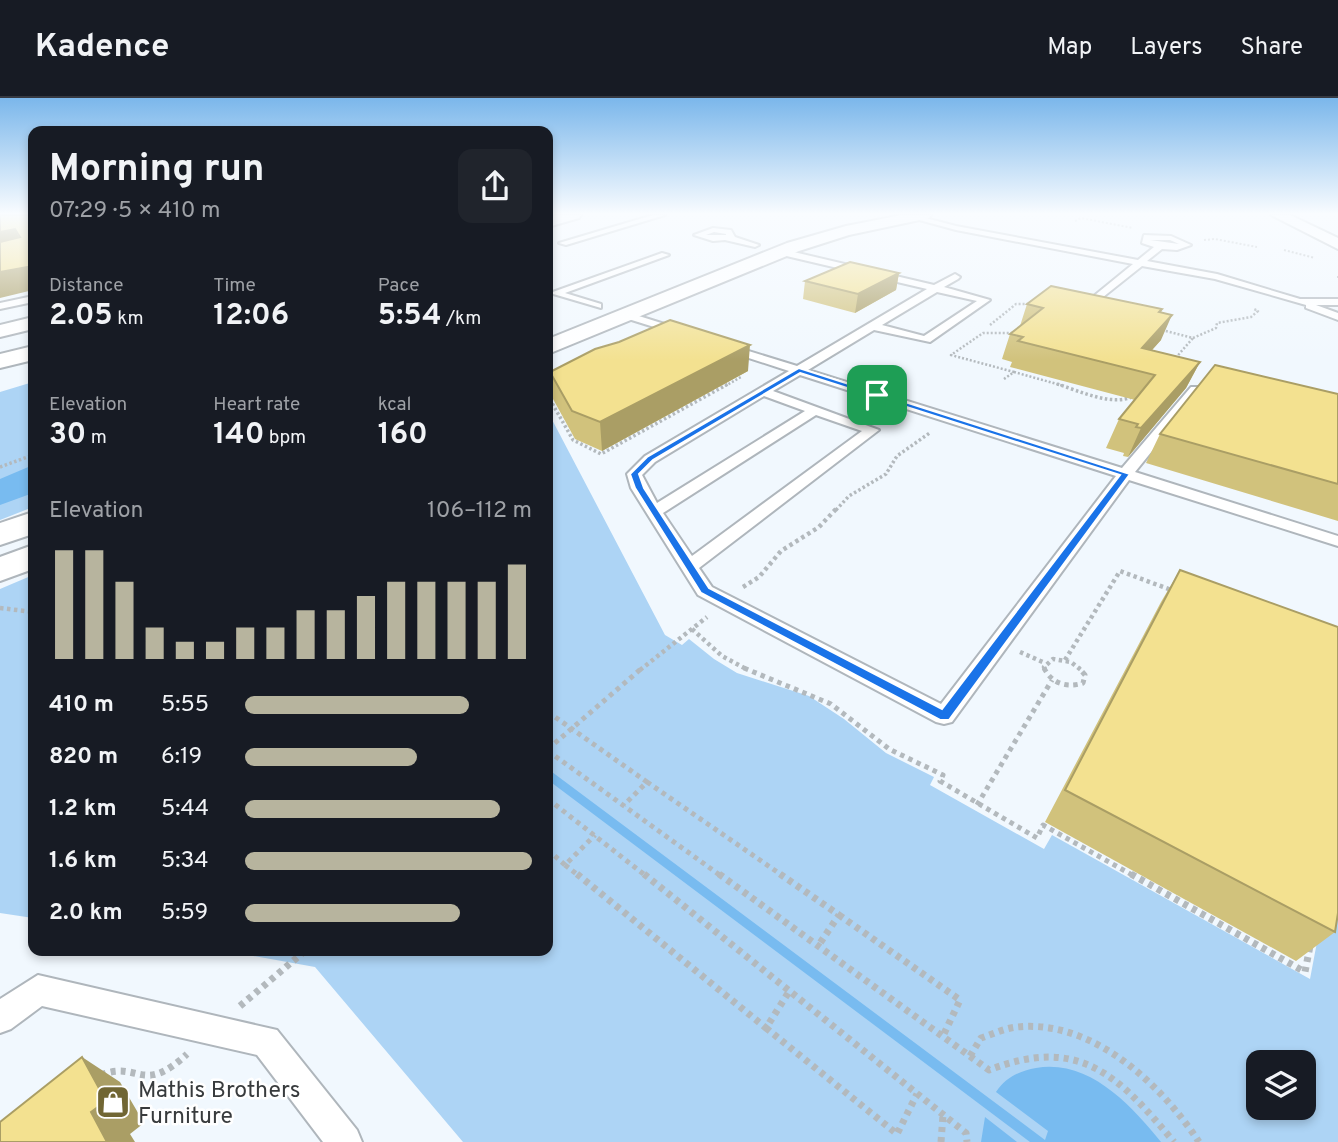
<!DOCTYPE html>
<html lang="en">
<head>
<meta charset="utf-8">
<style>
  :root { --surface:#171b24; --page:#20242c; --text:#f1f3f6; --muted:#9ea1a6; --line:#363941; --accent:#b7b49e }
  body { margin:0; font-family:Overpass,sans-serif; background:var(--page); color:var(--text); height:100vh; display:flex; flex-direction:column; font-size:26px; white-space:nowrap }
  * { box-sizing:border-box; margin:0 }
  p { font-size:23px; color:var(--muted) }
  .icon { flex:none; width:38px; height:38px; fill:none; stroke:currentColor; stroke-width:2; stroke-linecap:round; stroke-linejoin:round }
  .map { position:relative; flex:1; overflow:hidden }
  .side { position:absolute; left:28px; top:28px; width:525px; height:830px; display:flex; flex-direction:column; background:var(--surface); border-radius:14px; box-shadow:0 4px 10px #0003 }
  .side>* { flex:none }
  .buttons { position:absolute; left:1246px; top:952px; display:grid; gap:14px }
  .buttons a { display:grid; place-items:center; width:70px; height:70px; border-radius:14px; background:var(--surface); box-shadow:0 4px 10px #0003; font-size:35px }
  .pin { position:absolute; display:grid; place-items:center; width:60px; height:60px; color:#fff; margin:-30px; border-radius:14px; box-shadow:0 4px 10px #0006 }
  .round { display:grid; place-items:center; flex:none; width:74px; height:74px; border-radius:14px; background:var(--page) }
  .head { display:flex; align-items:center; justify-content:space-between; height:119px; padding:0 21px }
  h1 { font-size:38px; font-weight:700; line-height:52px }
  .metrics { display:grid; grid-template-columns:repeat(3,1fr); gap:10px; height:119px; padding:7px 21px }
  .metrics div { display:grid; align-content:center }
  .metrics b { font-size:30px; font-weight:700 }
  .metrics small { font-size:19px; font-weight:400 }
  .metrics p { font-size:19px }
  .chart { height:196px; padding:14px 21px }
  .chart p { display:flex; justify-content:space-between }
  .chart svg { width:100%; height:126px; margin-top:7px; stroke:var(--accent); stroke-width:6 }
  ul { padding:0 21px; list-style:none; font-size:23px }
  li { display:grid; grid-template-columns:112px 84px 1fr; align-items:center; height:52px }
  li i { height:18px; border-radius:9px; background:var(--accent) }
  header { display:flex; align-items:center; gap:42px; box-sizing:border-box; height:98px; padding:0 35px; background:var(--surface); border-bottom:2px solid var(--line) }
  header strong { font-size:33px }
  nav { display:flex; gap:38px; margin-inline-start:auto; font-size:24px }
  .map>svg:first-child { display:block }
  .green { fill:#add4f5; fill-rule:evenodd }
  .water { fill:#78bbf0 }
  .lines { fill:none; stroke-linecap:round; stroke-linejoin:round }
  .service-casing { stroke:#afb6bc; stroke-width:4 }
  .minor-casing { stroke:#afb6bc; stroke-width:4 }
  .secondary-casing { stroke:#afb6bc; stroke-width:4 }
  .motorway-casing { stroke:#afb6bc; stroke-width:4 }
  .path-far5 { stroke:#b3b9bd; stroke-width:2; stroke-dasharray:2 2; stroke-linecap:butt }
  .path-far4 { stroke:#b3b9bd; stroke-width:2.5; stroke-dasharray:2 2; stroke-linecap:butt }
  .path-far3 { stroke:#b3b9bd; stroke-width:3.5; stroke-dasharray:2.5 2.5; stroke-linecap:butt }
  .path-far2 { stroke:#b3b9bd; stroke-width:4.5; stroke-dasharray:3.5 3.5; stroke-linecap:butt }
  .path-far1 { stroke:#b3b9bd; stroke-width:5; stroke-dasharray:4.5 4.5; stroke-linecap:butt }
  .path { stroke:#b3b9bd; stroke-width:7; stroke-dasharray:5 5; stroke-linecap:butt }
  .service { fill:#fff; fill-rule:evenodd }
  .minor { fill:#fff; fill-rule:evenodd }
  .secondary { fill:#fff; fill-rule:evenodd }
  .motorway { fill:#fff; fill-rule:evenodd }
  .wall { fill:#d1c27c }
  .shaded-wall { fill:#aa9e65 }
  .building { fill:#f3e190; stroke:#aa9e65; stroke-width:2 }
  .route { fill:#1a73e8; stroke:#fff; stroke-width:2; fill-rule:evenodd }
  .labels { text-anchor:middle; stroke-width:5; stroke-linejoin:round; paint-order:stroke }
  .near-poi-label { font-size:23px; fill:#383b3d; stroke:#fff; text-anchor:start }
</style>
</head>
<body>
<header>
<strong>Kadence</strong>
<nav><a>Map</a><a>Layers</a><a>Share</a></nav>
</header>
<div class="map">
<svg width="1338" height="1044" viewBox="0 0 1338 1044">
  <rect width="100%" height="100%" fill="#f1f8fe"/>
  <path class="green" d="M 33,284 L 33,409 L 0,422 L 0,294 Z
    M 548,314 L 665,537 L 682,547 L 689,541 L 714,561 L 737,575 L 809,598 L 844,621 L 886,655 L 934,679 L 930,687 L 1044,751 L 1052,737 L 1310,881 L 1338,733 L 1338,1044 L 463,1044 L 315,869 L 220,852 L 548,852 ZM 1258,964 L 1304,964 L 1304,1010 L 1258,1010 Z
    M 33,477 L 33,820 L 0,815 L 0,491 Z"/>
  <path class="water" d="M 33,367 L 33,395 L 0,407 L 0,381 Z
    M 548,671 L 1045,1042 L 1048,1033 L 996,994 C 1006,979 1020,973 1036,970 C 1089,961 1131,1007 1161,1044 L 1030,1044 L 548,682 Z
    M 985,1019 L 1017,1044 L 981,1044 Z"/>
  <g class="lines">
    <g class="service-casing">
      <path id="service" d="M 653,117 L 665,117 L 566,147 L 559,145 Z
        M 901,117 L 914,117 L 956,128 L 1138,162 L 1154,149 L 1142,145 L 1144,137 L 1171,138 L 1191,147 L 1177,152 L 1162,151 L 1147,163 L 1217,176 L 1300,201 L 1338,201 L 1338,207 L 1316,207 L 1338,215 L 1338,222 L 1306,210 L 1306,207 L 1215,181 L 1142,168 L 1088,211 L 1084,210 L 1084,206 L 1133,166 L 956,132 ZM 1150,142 L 1170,142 L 1179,146 Z
        M 713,130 L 731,132 L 735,139 L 759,147 L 755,149 L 725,142 L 713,143 L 694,137 ZM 714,134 L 726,136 L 726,137 L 706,137 Z
        M 781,151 L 934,187 L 955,176 L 960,179 L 958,181 L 944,189 L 990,202 L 930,244 L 874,232 L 808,272 L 1122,370 L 1191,289 L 1199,289 L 1199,295 L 1135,374 L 1338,438 L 1338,448 L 1129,382 L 952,624 L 944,626 L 936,624 L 698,497 L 631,390 L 627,376 L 645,358 L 789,273 L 721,251 L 721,247 L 729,247 L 797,268 L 927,191 L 778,156 ZM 937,194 L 977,203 L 924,238 L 882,227 ZM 800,277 L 1116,378 L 941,606 L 712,489 L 699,470 L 879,332 L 773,293 ZM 764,298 L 805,313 L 657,405 L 642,377 L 655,364 ZM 816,317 L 862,333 L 692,458 L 663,415 Z
        M 662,155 L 669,157 L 565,195 L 601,206 L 601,210 L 550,195 Z
        M 33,198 L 33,204 L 0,211 L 0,205 Z
        M 626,214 L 687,233 L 688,235 L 683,238 L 622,219 L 622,215 Z
        M 38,877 L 277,932 L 357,1032 L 362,1044 L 323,1044 L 257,957 L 42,908 L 11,931 L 0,935 L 0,901 Z"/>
    </g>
    <g class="minor-casing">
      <path id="minor" d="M 1271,117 L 1290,117 L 1338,140 L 1338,151 Z"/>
    </g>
    <g class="secondary-casing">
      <path id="secondary" d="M 902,117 L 931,117 L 929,120 L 849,137 L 799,153 L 548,256 L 548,241 L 787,145 L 846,128 Z
        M 33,414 L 33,436 L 0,447 L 0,425 Z
        M 33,447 L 33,471 L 0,483 L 0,459 Z"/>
    </g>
    <g class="motorway-casing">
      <path id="motorway" d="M 557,117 L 581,117 L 579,120 L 548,129 L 548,119 Z
        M 33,219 L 33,231 L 0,239 L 0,227 Z
        M 33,248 L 33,262 L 0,270 L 0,256 Z"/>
    </g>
    <path class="path-far5" d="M 1075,123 L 1081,120 L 1133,130
      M 1204,142 L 1215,141 L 1257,149
      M 1284,152 L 1315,160
      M 1338,178 L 1338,182"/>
    <path class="path-far4" d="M 990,227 L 1016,206 L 1034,206
      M 1162,232 L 1193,240 L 1216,230 L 1217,225 L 1251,219 L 1258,213 L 1254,211
      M 1173,263 L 1193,240
      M 1014,274 L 1064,288
      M 1004,281 L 1014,274 L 951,257 L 983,235 L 1017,235
      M 725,288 L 741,279"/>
    <path class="path-far3" d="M 1057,286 C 1080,293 1112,309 1134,298
      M 558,293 L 548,298 L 573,342 L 601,356 L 728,286
      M 0,369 L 33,357
      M 836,412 L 849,398 L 886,376 L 897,358 L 931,334"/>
    <path class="path-far2" d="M 743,489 L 759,479 L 781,453 L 819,429 L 837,410
      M 0,510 L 33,514
      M 692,531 L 722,558 L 748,572
      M 1020,554 L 1045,565
      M 1065,562 L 1120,473 L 1174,493
      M 640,572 L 707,519
      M 1045,572 L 1044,569 L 1053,561 L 1071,564 L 1081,572"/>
    <path class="path-far1" d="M 744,570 L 831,606 L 889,651 L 943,677 L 940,683 L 1037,740 L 1043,727 L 1134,778
      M 1044,570 C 1052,586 1067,590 1083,585 L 1085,577 L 1079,570
      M 548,614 L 647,684 L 624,707
      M 548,651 L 642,570
      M 548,653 L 721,778
      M 647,684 L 783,778
      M 548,701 L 646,778
      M 977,707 L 1052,582
      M 548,752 L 565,767 L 595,737
      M 565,767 L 579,778"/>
    <path class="path" d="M 577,776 L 766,930 L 790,892
      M 644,776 L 966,1035 L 967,1044
      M 719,776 L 989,972 C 1079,937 1118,977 1174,1044
      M 780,776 L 839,817 L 818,848
      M 1131,776 L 1305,874 L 1310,848
      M 839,817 L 960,902 L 943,938
      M 240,908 L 306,852
      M 766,930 L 897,1036 L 917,996
      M 970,958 L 981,940 C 993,936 1005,930 1017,929 C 1092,921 1161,986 1199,1044
      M 101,977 C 139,962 142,998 187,956
      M 941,1044 L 943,1017"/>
    <use href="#service" class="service"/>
    <use href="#minor" class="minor"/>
    <use href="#secondary" class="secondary"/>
    <use href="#motorway" class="motorway"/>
  </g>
  <path class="wall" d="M 899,175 L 896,192 L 855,215 L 803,201 L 805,183 Z
    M 1027,206 L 1162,211 L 1161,215 L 1161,242 L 1152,252 L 1200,264 L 1186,290 L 1128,359 L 1123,358 L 1124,355 L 1106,350 L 1119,321 L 1135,302 L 1010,269 L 1012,264 L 1002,261 L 1010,236 L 1020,228 Z
    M 748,273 L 602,353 L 575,341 L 553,301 L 550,274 Z
    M 1338,296 L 1338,423 L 1146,365 L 1160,336 Z
    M 1180,472 L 1335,834 L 1296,863 L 1045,724 L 1161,504 Z"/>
  <path class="shaded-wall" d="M 15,131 L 25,151 L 0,156 L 0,134 Z
    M 33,168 L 33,192 L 0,200 L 0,174 Z
    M 899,175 L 896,192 L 855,215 L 858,196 Z
    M 1172,217 L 1161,242 L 1134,272 L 1142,250 Z
    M 750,247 L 748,273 L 602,353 L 600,324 Z
    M 1200,264 L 1186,290 L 1128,359 L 1141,330 Z
    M 82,959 L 120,984 L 144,1025 L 130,1036 L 135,1044 L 107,1044 L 91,1014 Z"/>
  <path class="building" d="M 0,117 L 33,117 L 33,168 L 0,174 L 0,144 L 20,139 L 15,131 L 0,134 Z
    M 850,164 L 899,175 L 858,196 L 805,183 Z
    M 1051,188 L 1162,211 L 1159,214 L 1172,217 L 1142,250 L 1200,264 L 1141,330 L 1136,329 L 1138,326 L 1119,321 L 1155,277 L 1018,243 L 1023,239 L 1010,236 L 1043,210 L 1027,206 Z
    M 670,222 L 750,247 L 600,324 L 572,313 L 550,274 L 595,251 L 619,244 Z
    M 1215,267 L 1338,296 L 1338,386 L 1160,336 Z
    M 1180,472 L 1338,529 L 1338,815 L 1335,834 L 1065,692 Z
    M 82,959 L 106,1003 L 91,1014 L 107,1044 L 0,1044 L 0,1024 Z"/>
  <linearGradient id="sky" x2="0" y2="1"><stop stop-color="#7bb7eb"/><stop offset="0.44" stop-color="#f9fcff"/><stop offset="1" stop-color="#f9fcff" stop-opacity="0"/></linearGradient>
  <rect width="1338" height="263" fill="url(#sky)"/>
  <path class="route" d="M 799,270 L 1130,376 L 949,622 L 940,622 L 701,495 L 635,390 L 630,376 L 647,359 ZM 800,275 L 1120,377 L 942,611 L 709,490 L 644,390 L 639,376 L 653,362 Z"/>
  <defs>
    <g id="shop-square" transform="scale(1.75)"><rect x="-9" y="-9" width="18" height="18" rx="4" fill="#716633" stroke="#fff"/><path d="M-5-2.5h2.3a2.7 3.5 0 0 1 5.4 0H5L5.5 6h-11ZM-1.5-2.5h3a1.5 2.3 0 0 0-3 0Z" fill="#fff"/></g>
  </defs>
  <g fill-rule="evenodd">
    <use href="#shop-square" x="113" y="1004"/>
  </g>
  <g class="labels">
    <g class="near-poi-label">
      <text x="138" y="999">Mathis Brothers<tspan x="138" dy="26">Furniture</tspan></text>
    </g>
  </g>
</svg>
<div class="buttons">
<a><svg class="icon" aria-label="layers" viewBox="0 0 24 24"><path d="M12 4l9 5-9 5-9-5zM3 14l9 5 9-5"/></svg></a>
</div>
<div class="pin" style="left:877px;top:297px;background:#1e9e55"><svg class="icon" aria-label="arrive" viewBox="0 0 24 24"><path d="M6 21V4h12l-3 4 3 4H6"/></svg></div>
<section class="side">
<div class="head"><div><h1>Morning run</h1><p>07:29 · 5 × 410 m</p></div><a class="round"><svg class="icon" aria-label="share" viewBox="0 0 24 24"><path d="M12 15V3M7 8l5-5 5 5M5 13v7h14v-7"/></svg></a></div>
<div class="metrics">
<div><p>Distance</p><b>2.05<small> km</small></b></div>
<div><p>Time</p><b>12:06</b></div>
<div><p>Pace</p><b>5:54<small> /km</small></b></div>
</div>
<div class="metrics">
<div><p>Elevation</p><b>30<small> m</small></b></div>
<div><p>Heart rate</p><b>140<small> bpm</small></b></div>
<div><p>kcal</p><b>160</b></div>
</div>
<div class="chart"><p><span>Elevation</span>106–112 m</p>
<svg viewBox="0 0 160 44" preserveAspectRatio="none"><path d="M5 44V6M15 44V6M25 44V17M35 44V33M45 44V38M55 44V38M65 44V33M75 44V33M85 44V27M95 44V27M105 44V22M115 44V17M125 44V17M135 44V17M145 44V17M155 44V11"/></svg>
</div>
<ul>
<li><b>410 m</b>5:55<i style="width:78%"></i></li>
<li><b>820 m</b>6:19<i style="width:60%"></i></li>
<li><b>1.2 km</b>5:44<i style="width:89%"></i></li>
<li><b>1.6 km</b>5:34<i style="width:100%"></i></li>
<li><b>2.0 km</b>5:59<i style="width:75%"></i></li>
</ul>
</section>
</div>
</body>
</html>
